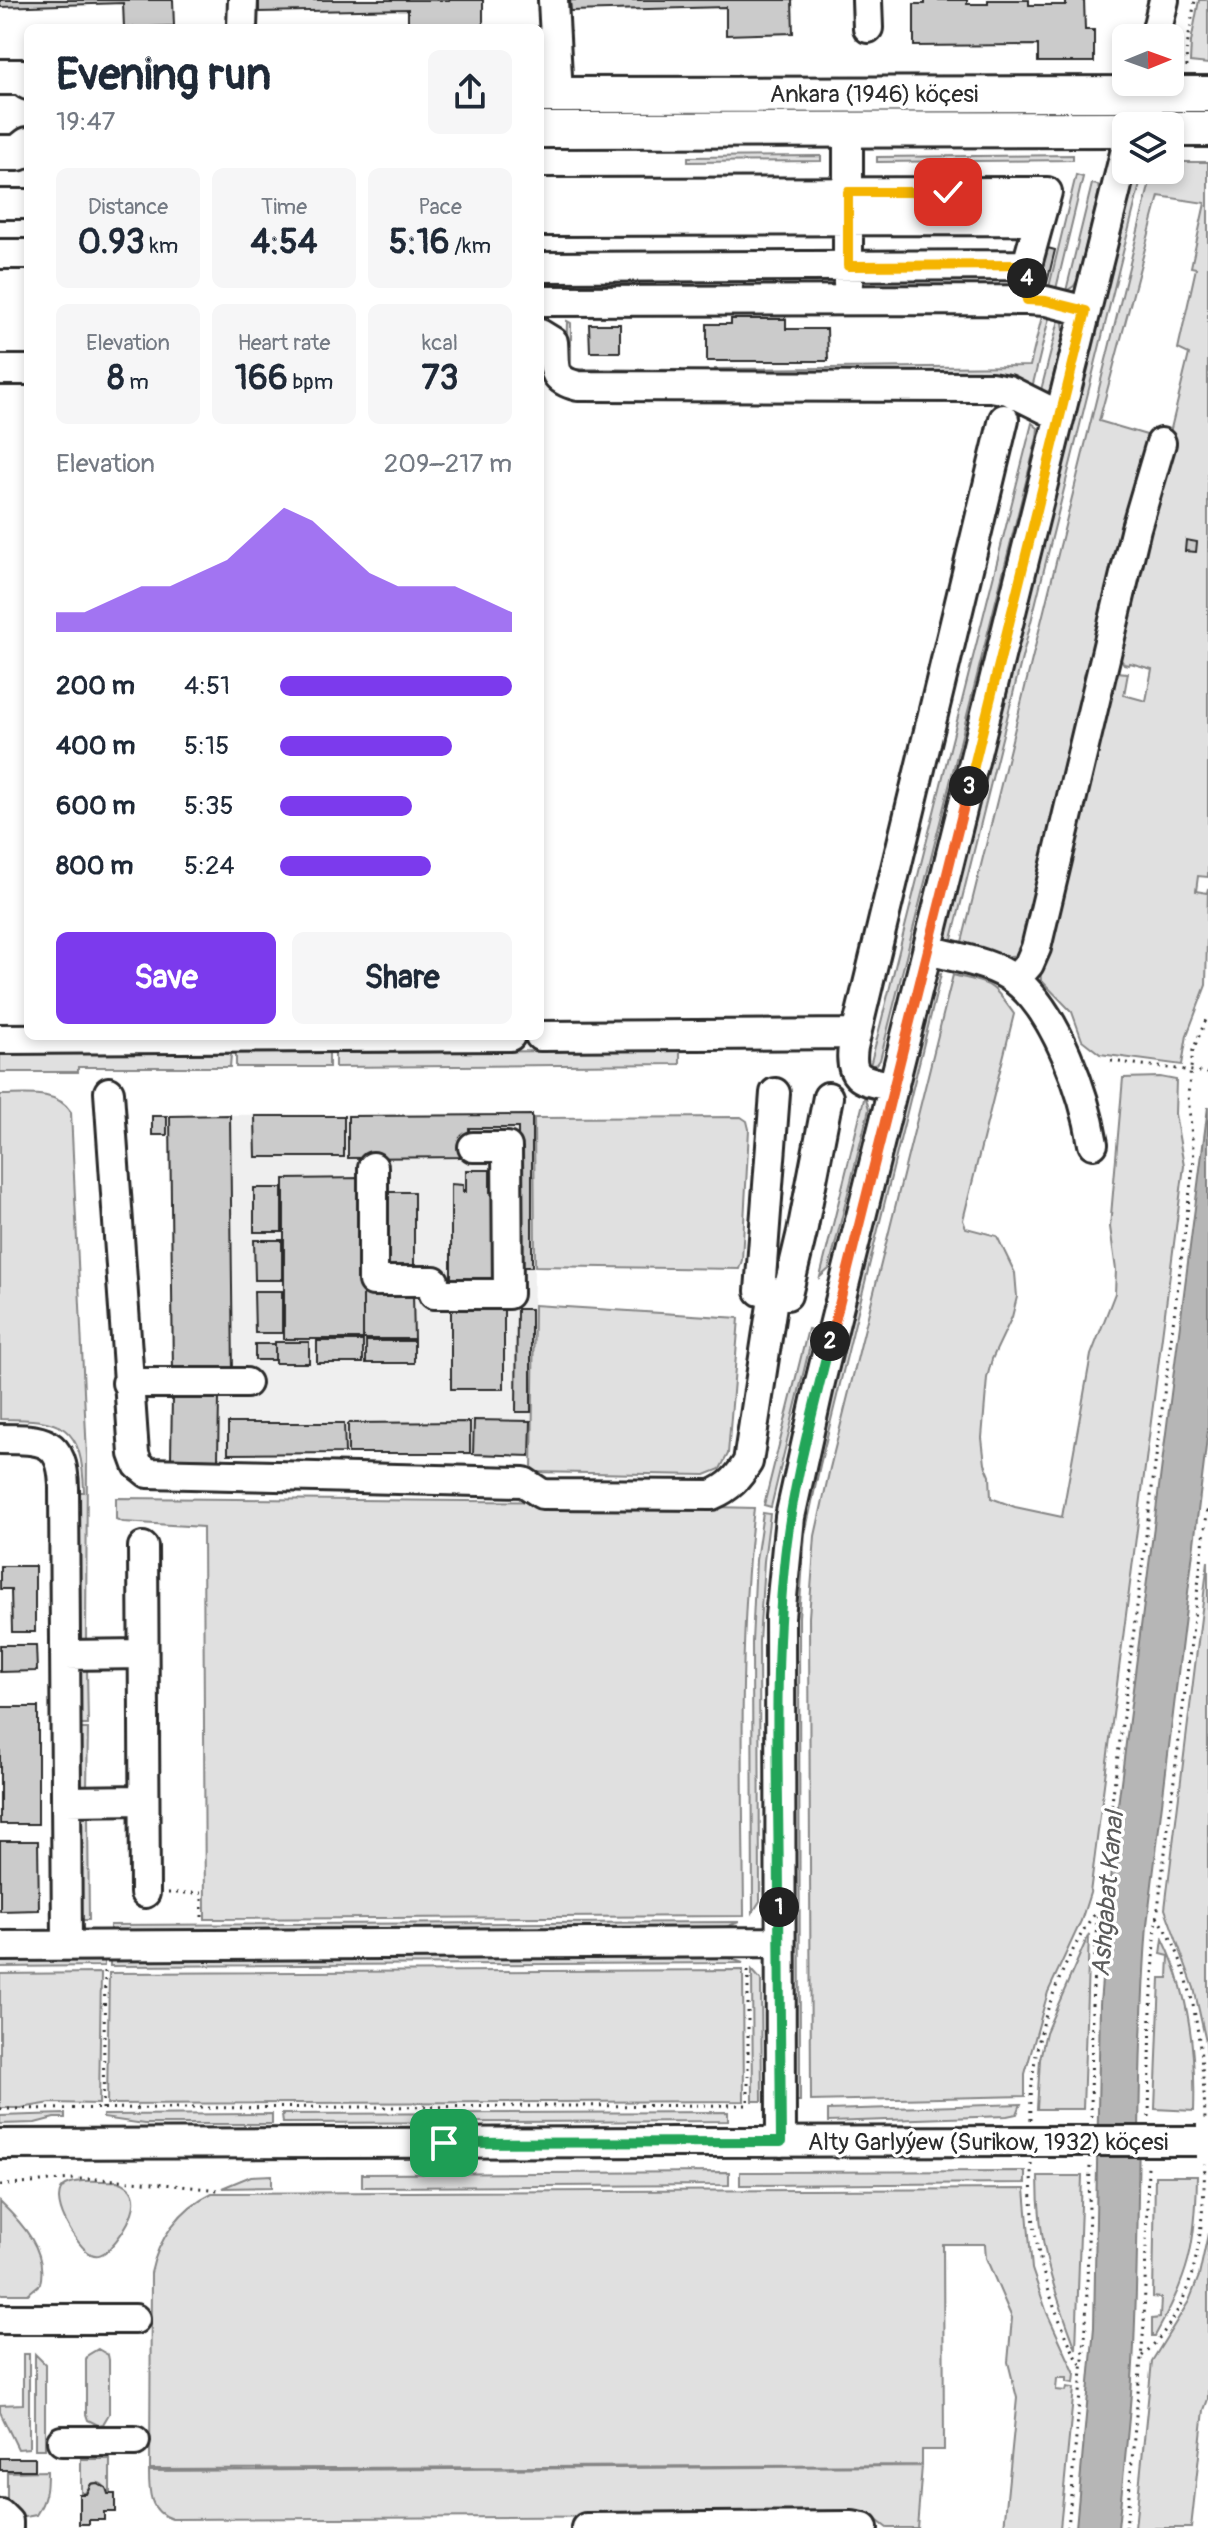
<!DOCTYPE html>
<html lang="en">
<head>
<meta charset="utf-8">
<style>
  :root { --surface:#fff; --page:#f6f6f7; --text:#1f2937; --muted:#747a83; --accent:#7c3aed }
  body { margin:0; font-family:Pangolin,sans-serif; background:var(--page); color:var(--text); height:100vh; display:flex; flex-direction:column; font-size:30px; white-space:nowrap }
  * { box-sizing:border-box; margin:0 }
  p { font-size:26px; color:var(--muted) }
  .icon { flex:none; width:44px; height:44px; fill:none; stroke:currentColor; stroke-width:2; stroke-linecap:round; stroke-linejoin:round }
  .map { position:relative; flex:1; overflow:hidden }
  .side { position:absolute; left:24px; top:24px; width:520px; height:1016px; display:flex; flex-direction:column; background:var(--surface); border-radius:12px; box-shadow:0 4px 12px #0003 }
  .side>* { flex:none }
  .needle { width:52px; rotate:89deg }
  .fabs { position:absolute; left:1112px; top:24px; display:grid; gap:16px }
  .fabs a { display:grid; place-items:center; width:72px; height:72px; border-radius:12px; background:var(--surface); box-shadow:0 4px 12px #0003; font-size:40px }
  .pin { position:absolute; display:grid; place-items:center; width:68px; height:68px; color:#fff; margin:-34px; border-radius:16px; box-shadow:0 4px 12px #0006 }
  .km { position:absolute; width:40px; height:40px; margin:-20px; border-radius:50%; background:#222; color:#fff; font-size:22px; line-height:40px; text-align:center }
  .round { display:grid; place-items:center; flex:none; width:84px; height:84px; border-radius:12px; background:var(--page) }
  .summary { display:flex; align-items:center; justify-content:space-between; height:136px; padding:0 32px }
  h1 { font-size:44px; font-weight:800; line-height:60px }
  .metrics { display:grid; grid-template-columns:repeat(3,1fr); gap:12px; height:136px; padding:8px 32px }
  .metrics div { display:grid; align-content:center; border-radius:12px; background:var(--page); text-align:center }
  .metrics b { font-size:34px; font-weight:800 }
  .metrics small { font-size:22px; font-weight:400 }
  .metrics p { font-size:22px }
  .chart { height:224px; padding:16px 32px }
  .chart p { display:flex; justify-content:space-between }
  .chart svg { width:100%; height:144px; margin-top:8px; fill:var(--accent); opacity:.7 }
  .action { display:flex; gap:16px; margin-top:auto; padding:16px 32px }
  .action a { flex:1; height:92px; border-radius:12px; background:var(--accent); color:#fff; font-size:32px; font-weight:800; line-height:92px; text-align:center }
  .action a+a { background:var(--page); color:var(--text) }
  ul { padding:0 32px; list-style:none; font-size:26px }
  li { display:grid; grid-template-columns:128px 96px 1fr; align-items:center; height:60px }
  li i { height:20px; border-radius:10px; background:var(--accent) }
  .map>svg:first-child { display:block }
  .built { fill:#efefef }
  .green { fill:#e0e0e0; stroke:#868686; stroke-width:2 }
  .water { fill:#b6b6b6; stroke:#7e7e7e; stroke-width:2 }
  .building { fill:#cbcbcb; stroke:#2b2b2b; stroke-width:2 }
  .lines { fill:none; stroke-linecap:round; stroke-linejoin:round }
  .minor-casing { stroke:#2b2b2b; stroke-width:34 }
  .major-casing { stroke:#2b2b2b; stroke-width:40 }
  .path { stroke:#2b2b2b; stroke-width:3; stroke-dasharray:2 6; stroke-linecap:butt }
  .minor { stroke:#fff; stroke-width:28 }
  .major { stroke:#fff; stroke-width:34 }
  .minor-bridge-casing { stroke:#2b2b2b; stroke-width:34; stroke-linecap:butt }
  .minor-bridge { stroke:#fff; stroke-width:28 }
  .split-1-casing { stroke:#fff; stroke-width:16 }
  .split-2-casing { stroke:#fff; stroke-width:16 }
  .split-3-casing { stroke:#fff; stroke-width:16 }
  .split-4-casing { stroke:#fff; stroke-width:16 }
  .split-5-casing { stroke:#fff; stroke-width:16 }
  .split-1 { stroke:#22a559; stroke-width:10 }
  .split-2 { stroke:#22a559; stroke-width:10 }
  .split-3 { stroke:#f0652b; stroke-width:10 }
  .split-4 { stroke:#f5b400; stroke-width:10 }
  .split-5 { stroke:#f5b400; stroke-width:10 }
  .labels { text-anchor:middle; stroke-width:7; stroke-linejoin:round; paint-order:stroke }
  .street-label { font-size:24px; fill:#2b2b2b; stroke:#fff }
  .water-label { font-size:26px; font-style:italic; fill:#5c5c5c; stroke:#fff }
</style>
</head>
<body>
<div class="map">
<svg width="1208" height="2528" viewBox="0 0 1208 2528">
  <rect width="100%" height="100%" fill="#fff"/>
  <filter id="ink" filterUnits="userSpaceOnUse"><feTurbulence type="fractalNoise" baseFrequency=".0125" numOctaves="2"/><feDisplacementMap in="SourceGraphic" scale="16" xChannelSelector="R" yChannelSelector="G"/><feConvolveMatrix kernelMatrix="1 2 1 2 8 2 1 2 1" color-interpolation-filters="sRGB"/></filter>
  <g filter="url(#ink)">
    <path class="built" d="M 533,1114 L 534,1267 L 531,1457 L 430,1454 L 229,1454 L 218,1460 L 170,1459 L 172,1373 L 169,1115 Z"/>
    <path class="green" d="M 1199,0 L 1208,0 L 1208,64 L 1190,62 L 1191,42 Z
      M 1073,155 L 1073,160 L 877,162 L 877,157 Z
      M 821,156 L 821,161 L 688,162 L 688,157 Z
      M 1170,162 L 1208,162 L 1208,877 L 1198,876 L 1196,891 L 1207,893 L 1208,888 L 1206,985 L 1187,1035 L 1182,1065 L 1100,1054 L 1082,1040 L 1072,1012 L 1041,980 L 1040,966 L 1115,672 L 1128,673 L 1124,695 L 1146,701 L 1152,669 L 1130,663 L 1129,665 L 1124,664 L 1117,653 L 1189,354 L 1178,349 L 1196,268 L 1191,267 L 1205,203 L 1159,196 L 1099,421 L 1150,436 L 1028,945 C 1025,948 1023,952 1019,954 C 1006,961 975,950 961,946 L 1153,170 L 1170,170 Z
      M 1076,175 L 1083,177 L 1056,289 L 1049,287 Z
      M 1133,182 L 1140,184 L 951,943 L 947,941 L 946,933 Z
      M 1092,184 L 1098,185 L 1099,191 L 1078,279 L 1074,286 L 1066,291 Z
      M 1043,312 L 1050,314 L 1032,388 L 715,377 L 715,369 L 1030,366 Z
      M 1059,320 L 1063,322 L 1064,331 L 1050,389 L 1047,393 L 1040,394 Z
      M 567,321 L 571,323 L 571,365 L 574,369 L 681,370 L 681,377 L 575,377 L 566,365 Z
      M 1032,423 L 1038,428 L 1037,438 L 880,1060 L 877,1064 L 870,1066 Z
      M 941,974 L 820,1465 L 805,1534 L 799,1617 L 800,2101 L 793,2101 L 792,1617 L 803,1506 L 934,979 L 937,975 Z
      M 953,975 C 992,985 991,981 1014,1014 L 963,1220 L 966,1228 L 997,1236 L 1015,1273 L 1017,1297 L 1012,1317 L 992,1359 L 987,1378 L 982,1438 L 985,1464 L 990,1476 L 991,1498 L 1015,1507 L 1062,1517 L 1091,1355 L 1115,1293 L 1116,1270 L 1110,1227 L 1123,1078 L 1160,1077 L 1176,1080 L 1175,1114 L 1184,1166 L 1090,1893 L 1081,1921 L 1048,1992 L 1025,2074 L 1025,2096 L 811,2101 L 809,1617 L 815,1536 L 830,1468 Z
      M 680,1050 L 680,1064 L 335,1067 L 335,1053 Z
      M 236,1053 L 329,1053 L 329,1067 L 236,1067 Z
      M 0,1054 L 231,1054 L 230,1067 L 78,1067 L 78,1072 L 0,1072 Z
      M 0,1095 C 23,1095 57,1089 71,1112 L 87,1456 L 86,1641 L 78,1641 L 76,1492 L 84,1492 C 82,1424 63,1419 0,1419 Z
      M 865,1095 L 869,1109 L 829,1269 L 820,1277 Z
      M 741,1117 L 747,1121 L 749,1129 L 742,1260 L 739,1269 L 535,1266 L 534,1118 Z
      M 534,1305 L 739,1318 L 728,1454 L 720,1469 L 705,1475 L 532,1472 Z
      M 808,1329 L 813,1330 L 813,1333 L 771,1507 L 764,1505 Z
      M 116,1498 L 695,1503 L 715,1507 L 754,1508 C 738,1644 743,1780 744,1916 L 205,1919 L 203,1527 L 123,1522 L 116,1519 Z
      M 763,1513 L 770,1514 L 764,1561 L 759,1642 L 760,1901 L 753,1912 L 752,1642 L 756,1560 Z
      M 1208,1561 L 1208,2067 L 1206,2042 L 1194,1988 L 1165,1909 Z
      M 78,1667 L 86,1667 L 87,1670 L 88,1725 L 77,1725 Z
      M 77,1729 L 88,1729 L 87,1787 L 78,1787 Z
      M 78,1814 L 87,1814 L 88,1817 L 89,1920 L 78,1920 Z
      M 739,1922 L 726,1927 L 704,1930 L 110,1934 L 110,1925 Z
      M 1089,1934 L 1083,2109 L 1037,2109 L 1040,2059 L 1046,2032 Z
      M 1163,1939 C 1189,1992 1196,2052 1194,2111 L 1155,2109 L 1160,1978 L 1168,1978 L 1169,1956 L 1161,1954 Z
      M 723,1956 L 743,1963 L 110,1966 L 110,1959 Z
      M 0,1959 L 104,1959 L 104,1966 L 0,1967 Z
      M 743,1970 L 744,2101 L 107,2104 L 109,1973 Z
      M 752,1970 L 761,1980 L 762,2101 L 753,2101 Z
      M 101,1973 L 99,2104 L 51,2103 L 21,2108 L 0,2108 L 0,1974 Z
      M 1021,2104 L 1017,2114 L 1007,2116 L 828,2122 L 828,2110 Z
      M 728,2112 L 728,2121 L 283,2123 L 282,2114 Z
      M 65,2114 L 65,2118 L 54,2118 L 35,2123 L 0,2124 L 0,2116 Z
      M 272,2114 L 272,2124 L 144,2124 L 103,2118 L 103,2115 Z
      M 1025,2171 L 1025,2183 L 740,2185 L 740,2172 Z
      M 729,2172 L 729,2185 L 362,2187 L 362,2174 Z
      M 272,2175 L 272,2187 L 222,2188 L 251,2176 Z
      M 1038,2176 L 1082,2176 L 1076,2349 C 1052,2285 1038,2246 1038,2176 Z
      M 1155,2176 L 1197,2176 C 1196,2245 1189,2276 1155,2336 L 1152,2336 L 1152,2319 L 1160,2318 L 1161,2298 L 1153,2297 Z
      M 117,2181 C 153,2191 124,2233 108,2250 C 103,2254 98,2257 91,2254 C 77,2247 45,2196 66,2185 C 80,2178 103,2182 117,2181 Z
      M 1025,2189 L 1032,2269 L 1047,2313 L 1075,2374 L 1074,2383 L 1067,2382 L 1067,2378 L 1057,2378 L 1056,2390 L 1066,2391 L 1067,2387 L 1074,2388 L 1060,2528 L 1004,2528 L 1017,2398 L 1008,2362 L 1012,2318 L 986,2258 L 985,2244 L 943,2244 L 944,2450 L 922,2450 L 922,2465 L 150,2469 L 151,2273 C 158,2239 180,2208 212,2193 Z
      M 0,2202 C 22,2223 48,2251 40,2284 L 28,2294 L 0,2294 Z
      M 1208,2234 L 1208,2399 L 1204,2410 L 1191,2528 L 1135,2528 L 1152,2361 L 1189,2301 L 1199,2276 Z
      M 98,2349 L 108,2355 L 109,2360 L 109,2414 L 103,2424 L 98,2425 L 88,2420 L 86,2414 L 86,2360 L 88,2355 Z
      M 23,2354 L 29,2354 L 29,2448 L 18,2449 L 0,2412 L 0,2405 L 23,2404 Z
      M 35,2354 L 45,2364 L 45,2449 L 35,2449 Z
      M 81,2459 L 110,2459 L 110,2493 C 104,2487 102,2480 91,2484 L 85,2493 L 81,2493 Z
      M 922,2466 L 917,2528 L 887,2528 L 875,2519 L 860,2515 L 172,2519 C 149,2512 149,2492 149,2471 Z
      M 47,2471 C 47,2490 46,2500 36,2515 L 20,2518 L 7,2506 L 7,2472 Z"/>
    <path class="water" d="M 1208,1107 L 1208,1430 L 1147,1925 C 1137,2057 1140,2189 1135,2321 C 1133,2390 1125,2459 1118,2528 L 1076,2528 L 1094,2327 L 1100,2004 L 1113,1844 Z"/>
    <path class="building" d="M 0,0 L 173,0 L 174,26 L 124,28 L 123,3 L 0,7 Z
      M 259,0 L 483,0 L 483,28 L 408,28 L 408,9 L 259,12 Z
      M 570,0 L 792,0 L 793,33 L 726,35 L 726,7 L 571,11 Z
      M 925,0 L 967,0 L 967,4 L 988,4 L 988,0 L 1029,0 L 1029,5 L 1066,5 L 1066,0 L 1084,0 L 1085,30 L 1094,30 L 1094,62 L 1038,62 L 1038,45 L 914,46 L 914,4 L 925,4 Z
      M 1040,246 L 1055,250 L 1046,287 L 1032,283 Z
      M 731,319 L 786,319 L 786,329 L 827,329 L 828,361 L 707,361 L 707,324 L 731,324 Z
      M 589,324 L 620,324 L 620,352 L 590,352 Z
      M 1186,540 L 1197,542 L 1196,552 L 1185,551 Z
      M 230,1115 L 233,1373 L 173,1373 L 170,1116 Z
      M 532,1115 L 532,1267 L 519,1267 L 518,1128 L 469,1128 L 469,1157 L 348,1158 L 348,1116 Z
      M 152,1116 L 167,1116 L 167,1135 L 152,1135 Z
      M 255,1116 L 344,1116 L 344,1157 L 256,1157 Z
      M 466,1170 L 490,1170 L 490,1192 L 494,1192 L 494,1280 L 451,1280 L 451,1184 L 463,1185 L 463,1192 L 466,1192 Z
      M 363,1178 L 363,1339 L 284,1339 L 284,1179 Z
      M 254,1188 L 282,1188 L 282,1232 L 254,1232 Z
      M 383,1192 L 414,1192 L 414,1271 L 384,1271 Z
      M 254,1240 L 282,1240 L 282,1280 L 255,1280 Z
      M 254,1291 L 282,1291 L 282,1333 L 255,1333 Z
      M 363,1294 L 413,1294 L 414,1339 L 363,1339 Z
      M 517,1309 L 531,1309 L 531,1412 L 516,1412 Z
      M 451,1310 L 504,1310 L 504,1389 L 451,1389 Z
      M 317,1341 L 363,1341 L 363,1363 L 317,1363 Z
      M 366,1341 L 414,1341 L 414,1363 L 366,1363 Z
      M 275,1342 L 309,1342 L 309,1363 L 275,1363 Z
      M 255,1344 L 275,1344 L 275,1360 L 255,1360 Z
      M 172,1397 L 219,1398 L 218,1459 L 171,1458 Z
      M 474,1420 L 531,1421 L 530,1456 L 473,1454 Z
      M 470,1422 L 470,1453 L 348,1453 L 348,1423 Z
      M 228,1423 L 344,1423 L 345,1453 L 228,1454 Z
      M 0,1566 L 35,1566 L 35,1632 L 12,1632 L 11,1589 L 0,1589 Z
      M 0,1645 L 36,1645 L 37,1671 L 0,1672 Z
      M 0,1707 L 38,1707 L 38,1824 L 0,1824 Z
      M 0,1841 L 38,1841 L 39,1910 L 0,1911 Z
      M 0,2458 L 35,2458 L 35,2470 L 0,2470 Z
      M 97,2483 L 106,2488 L 108,2494 L 115,2494 L 115,2512 L 104,2512 L 104,2520 L 89,2520 L 89,2524 L 79,2524 L 79,2494 L 86,2494 L 91,2484 Z"/>
    <g class="lines">
      <g class="minor-casing">
        <path id="minor" d="M 553,0 L 558,95
          M 867,0 L 868,28
          M 242,28 L 243,0
          M 1155,38 L 1164,0
          M 540,193 L 1047,192 L 1027,265 L 1027,300
          M 0,204 L 28,204
          M 540,221 L 1039,220
          M 0,254 L 28,254
          M 540,267 L 1027,265
          M 848,284 L 848,129
          M 540,301 L 1027,300 L 1046,301 L 1086,311
          M 540,334 L 553,342 C 555,367 549,379 578,386 L 991,387 L 1008,390 L 1060,416
          M 0,370 L 28,370
          M 928,950 C 956,958 992,962 1015,980 C 1056,1011 1085,1095 1093,1144
          M 1015,980 L 1029,964 L 1036,948 L 1136,528 L 1161,443
          M 540,1036 L 856,1034
          M 0,1039 L 510,1036
          M 894,1087 C 865,1080 848,1082 853,1047 L 1004,419
          M 109,1092 L 134,1454 L 138,1465 L 148,1473 L 524,1482 L 542,1494 L 712,1495 C 730,1487 738,1478 748,1462 L 774,1292
          M 373,1167 L 373,1281 L 434,1281
          M 760,1291 L 775,1093
          M 434,1294 L 508,1294 L 507,1147 L 473,1147
          M 787,1295 L 802,1232 L 828,1097
          M 127,1383 L 246,1383
          M 0,1439 C 43,1439 63,1439 64,1488 L 67,1945
          M 143,1547 L 145,1893
          M 65,1655 L 143,1654
          M 66,1801 L 144,1800
          M 0,1946 L 779,1942
          M 781,2142 L 780,1617 L 790,1517 L 820,1382 L 1126,149
          M 0,2144 L 1035,2141
          M 0,2319 L 135,2319
          M 62,2441 L 135,2441
          M 0,2514 L 8,2522 L 8,2528
          M 586,2528 L 852,2526 L 863,2528"/>
      </g>
      <g class="major-casing">
        <path id="major" d="M 0,77 L 22,77 L 28,82
          M 540,95 L 1208,94
          M 1170,129 L 1208,129
          M 540,130 L 1126,129
          M 0,153 L 18,153 L 28,145"/>
      </g>
      <path class="path" d="M 1187,67 L 1186,53 L 1195,0
        M 1111,1061 L 1208,1073
        M 168,1893 L 202,1893 L 202,1922
        M 1157,1917 C 1195,1964 1204,2062 1205,2121
        M 0,2109 L 748,2105 L 748,1966
        M 103,2109 L 105,1970
        M 1091,2117 L 1092,2005 L 1097,1920 L 1194,1159 L 1188,1095 L 1193,1050 L 1208,1015
        M 1149,2117 L 1151,2009 L 1156,1925 L 1208,1505
        M 1031,2120 C 1029,2062 1044,2009 1069,1958 C 1078,1941 1085,1924 1098,1911
        M 1031,2163 C 1031,2223 1037,2265 1060,2321 C 1067,2337 1072,2352 1082,2366
        M 0,2185 C 25,2185 50,2180 75,2179 C 123,2178 170,2185 218,2190
        M 1142,2356 C 1199,2304 1202,2235 1205,2164
        M 1068,2528 L 1086,2326 L 1090,2165
        M 1126,2528 L 1144,2325 L 1148,2165"/>
      <use href="#minor" class="minor"/>
      <use href="#major" class="major"/>
      <g class="minor-bridge-casing">
        <path id="minor-bridge" d="M 1035,2141 L 1197,2141"/>
      </g>
      <use href="#minor-bridge" class="minor-bridge"/>
    </g>
  </g>
  <g class="lines" filter="url(#ink)">
    <g class="split-1-casing">
      <path id="split-1" d="M 444,2143 L 781,2142 L 779,1907"/>
    </g>
    <g class="split-2-casing">
      <path id="split-2" d="M 779,1907 C 779,1794 773,1680 784,1567 C 791,1490 812,1415 830,1341"/>
    </g>
    <g class="split-3-casing">
      <path id="split-3" d="M 830,1341 L 969,786"/>
    </g>
    <g class="split-4-casing">
      <path id="split-4" d="M 969,786 L 1086,311 L 1046,301 L 1027,300 L 1027,278"/>
    </g>
    <g class="split-5-casing">
      <path id="split-5" d="M 948,192 L 848,192 L 848,266 L 1027,265 L 1027,278"/>
    </g>
    <use href="#split-1" class="split-1"/>
    <use href="#split-2" class="split-2"/>
    <use href="#split-3" class="split-3"/>
    <use href="#split-4" class="split-4"/>
    <use href="#split-5" class="split-5"/>
  </g>
  <g class="labels">
    <g class="street-label">
      <text x="874" y="102">Ankara (1946) köçesi</text>
      <text x="988" y="2150">Alty Garlyýew (Surikow, 1932) köçesi</text>
    </g>
    <g class="water-label">
      <text transform="translate(1107 1894) rotate(-85)" y="9">Ashgabat Kanal</text>
    </g>
  </g>
</svg>
<div class="fabs">
<a><svg class="needle" viewBox="-14 -14 28 28"><path d="M0-13l5 13h-10z" fill="#e53935"/><path d="M0 13l5-13h-10z" fill="#747a83"/></svg></a>
<a><svg class="icon" aria-label="layers" viewBox="0 0 24 24"><path d="M12 4l9 5-9 5-9-5zM3 14l9 5 9-5"/></svg></a>
</div>
<div class="pin" style="left:444px;top:2143px;background:#1e9e55"><svg class="icon" aria-label="arrive" viewBox="0 0 24 24"><path d="M6 21V4h12l-3 4 3 4H6"/></svg></div>
<div class="pin" style="left:948px;top:192px;background:#d93025"><svg class="icon" aria-label="check" viewBox="0 0 24 24"><path d="M5 12l5 5 9-10"/></svg></div>
<b class="km" style="left:779px;top:1907px">1</b>
<b class="km" style="left:830px;top:1341px">2</b>
<b class="km" style="left:969px;top:786px">3</b>
<b class="km" style="left:1027px;top:278px">4</b>
<section class="side">
<div class="summary"><div><h1>Evening run</h1><p>19:47</p></div><a class="round"><svg class="icon" aria-label="share" viewBox="0 0 24 24"><path d="M12 15V3M7 8l5-5 5 5M5 13v7h14v-7"/></svg></a></div>
<div class="metrics">
<div><p>Distance</p><b>0.93<small> km</small></b></div>
<div><p>Time</p><b>4:54</b></div>
<div><p>Pace</p><b>5:16<small> /km</small></b></div>
</div>
<div class="metrics">
<div><p>Elevation</p><b>8<small> m</small></b></div>
<div><p>Heart rate</p><b>166<small> bpm</small></b></div>
<div><p>kcal</p><b>73</b></div>
</div>
<div class="chart"><p><span>Elevation</span>209–217 m</p>
<svg viewBox="0 0 160 44" preserveAspectRatio="none"><path d="M0 44V38L10 38L20 34L30 30L40 30L50 26L60 22L70 14L80 6L90 10L100 18L110 26L120 30L130 30L140 30L150 34L160 38V44z"/></svg>
</div>
<ul>
<li><b>200 m</b>4:51<i style="width:100%"></i></li>
<li><b>400 m</b>5:15<i style="width:74%"></i></li>
<li><b>600 m</b>5:35<i style="width:57%"></i></li>
<li><b>800 m</b>5:24<i style="width:65%"></i></li>
</ul>
<div class="action"><a>Save</a><a>Share</a></div>
</section>
</div>
</body>
</html>
